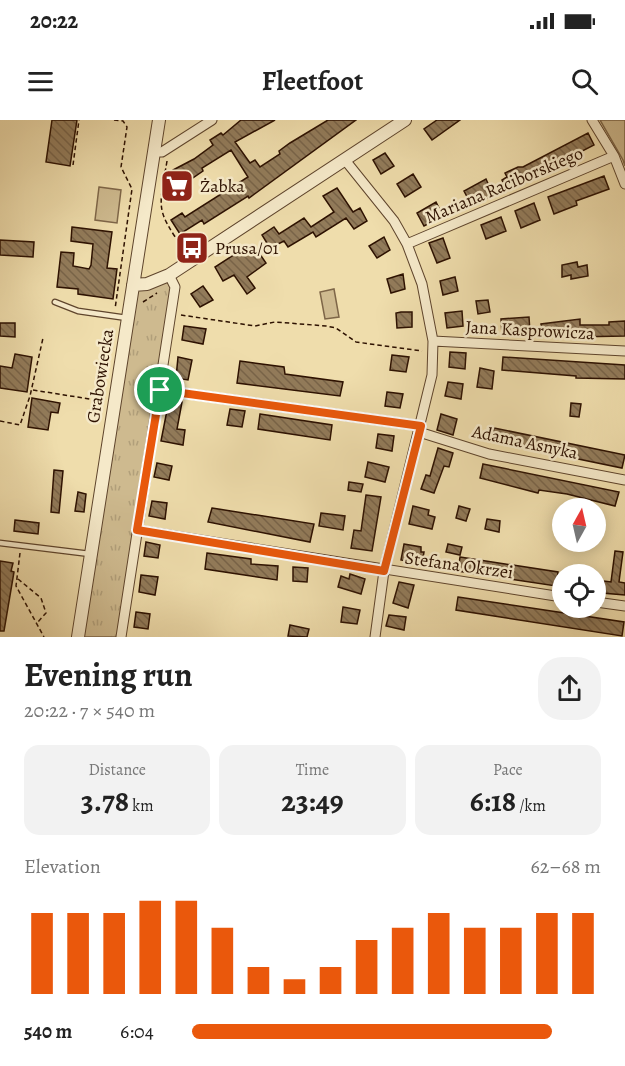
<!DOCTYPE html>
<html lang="en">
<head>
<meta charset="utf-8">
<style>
  :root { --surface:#fff; --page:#f2f2f2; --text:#222; --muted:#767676; --accent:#ea580c }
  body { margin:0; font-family:Alegreya,serif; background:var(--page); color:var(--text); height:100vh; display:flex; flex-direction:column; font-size:22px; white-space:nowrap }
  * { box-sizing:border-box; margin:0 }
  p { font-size:20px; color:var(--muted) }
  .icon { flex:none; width:33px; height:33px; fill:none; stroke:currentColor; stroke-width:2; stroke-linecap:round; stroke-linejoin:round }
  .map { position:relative; height:517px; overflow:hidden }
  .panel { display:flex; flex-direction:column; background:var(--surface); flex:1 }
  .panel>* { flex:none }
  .needle { width:39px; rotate:8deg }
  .fabs { position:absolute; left:552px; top:378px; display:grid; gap:12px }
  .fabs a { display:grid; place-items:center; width:54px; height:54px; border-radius:50%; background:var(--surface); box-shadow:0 3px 15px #0003; font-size:30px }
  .pin { position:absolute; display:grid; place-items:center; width:51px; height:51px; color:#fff; margin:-26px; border:3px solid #fff; border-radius:50%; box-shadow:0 2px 6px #0007 }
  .round { display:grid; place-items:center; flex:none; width:63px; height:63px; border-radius:24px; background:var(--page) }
  .summary { display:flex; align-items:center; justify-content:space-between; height:102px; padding:0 24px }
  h1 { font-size:33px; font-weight:600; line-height:45px }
  .figures { display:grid; grid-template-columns:repeat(3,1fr); gap:9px; height:102px; padding:6px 24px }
  .figures div { display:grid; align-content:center; border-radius:15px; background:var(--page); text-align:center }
  .figures b { font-size:30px; font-weight:600 }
  .figures small { font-size:16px; font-weight:400 }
  .figures p { font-size:16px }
  .chart { height:168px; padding:12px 24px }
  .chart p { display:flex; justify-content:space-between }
  .chart svg { width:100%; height:108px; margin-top:6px; stroke:var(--accent); stroke-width:6 }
  ul { padding:0 24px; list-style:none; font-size:20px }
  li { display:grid; grid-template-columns:96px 72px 1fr; align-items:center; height:45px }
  li i { height:15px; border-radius:8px; background:var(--accent) }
  .status { display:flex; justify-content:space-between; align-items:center; height:42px; padding:0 30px; background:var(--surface); direction:ltr }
  .status svg { height:16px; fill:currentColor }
  header { display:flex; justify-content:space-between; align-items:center; height:78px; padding:0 24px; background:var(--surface); font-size:27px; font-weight:600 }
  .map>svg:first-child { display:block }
  .grass { fill:url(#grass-tufts); stroke:#7e6648; stroke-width:1.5 }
  .green { fill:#ceba8f; stroke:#7e6648; stroke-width:1.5 }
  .building { fill:url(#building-back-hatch); stroke:#2d1101; stroke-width:1.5 }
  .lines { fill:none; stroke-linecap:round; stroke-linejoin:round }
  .service-casing { stroke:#5e442c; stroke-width:7 }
  .minor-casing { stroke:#5e442c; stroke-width:11 }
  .tertiary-casing { stroke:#5e442c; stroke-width:14 }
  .path { stroke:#2d1101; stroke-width:1.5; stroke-dasharray:4.5 3; stroke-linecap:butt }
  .service { stroke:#f5e9c9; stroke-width:4.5 }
  .minor { stroke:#f5e9c9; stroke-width:9 }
  .tertiary { stroke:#f5e9c9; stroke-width:12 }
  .route-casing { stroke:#fff; stroke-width:12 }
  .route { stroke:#ea580c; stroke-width:8 }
  .labels { text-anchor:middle; stroke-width:5; stroke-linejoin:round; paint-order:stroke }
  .street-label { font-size:18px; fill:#2d1101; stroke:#f5e9c9 }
  .poi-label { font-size:18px; fill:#2d1101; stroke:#f5e9c9; text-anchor:start }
</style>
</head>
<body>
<div class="status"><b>20:22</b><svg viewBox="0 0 49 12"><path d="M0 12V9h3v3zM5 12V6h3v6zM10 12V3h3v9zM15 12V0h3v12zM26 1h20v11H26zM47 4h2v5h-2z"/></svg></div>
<header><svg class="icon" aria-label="menu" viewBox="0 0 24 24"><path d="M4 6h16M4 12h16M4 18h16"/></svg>Fleetfoot<svg class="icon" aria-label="search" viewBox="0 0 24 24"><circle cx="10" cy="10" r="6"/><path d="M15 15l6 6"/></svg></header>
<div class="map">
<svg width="625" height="517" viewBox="0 0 625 517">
  <defs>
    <pattern id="grass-tufts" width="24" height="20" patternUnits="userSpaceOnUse" patternTransform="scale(1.5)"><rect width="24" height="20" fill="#ceba8f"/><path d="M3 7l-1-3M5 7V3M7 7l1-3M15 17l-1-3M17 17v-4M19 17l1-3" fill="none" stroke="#b19f7a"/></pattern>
    <pattern id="building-back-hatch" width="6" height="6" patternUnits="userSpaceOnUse" patternTransform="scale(1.5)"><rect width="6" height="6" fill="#927b5a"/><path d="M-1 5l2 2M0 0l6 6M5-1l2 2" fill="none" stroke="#786348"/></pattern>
  </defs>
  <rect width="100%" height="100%" fill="#efddac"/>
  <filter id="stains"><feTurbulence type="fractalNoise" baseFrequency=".00333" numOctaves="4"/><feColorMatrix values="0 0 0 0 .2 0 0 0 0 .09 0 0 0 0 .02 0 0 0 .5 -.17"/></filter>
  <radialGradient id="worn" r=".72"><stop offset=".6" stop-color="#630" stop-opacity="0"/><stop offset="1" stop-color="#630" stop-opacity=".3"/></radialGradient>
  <path class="grass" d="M 169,155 L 175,167 L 121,517 L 78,517 L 133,165 Z"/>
  <path class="green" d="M 600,0 L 625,0 L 625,46 L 623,40 Z
    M 99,67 L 121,70 L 117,103 L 95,100 Z
    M 334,169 L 339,197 L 325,199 L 320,172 Z"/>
  <path class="building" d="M 52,0 L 77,0 L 70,46 L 46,42 Z
    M 241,0 L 275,0 L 235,22 L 250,43 L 255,40 L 260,47 L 280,34 L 279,31 L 290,23 L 328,0 L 356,0 L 249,78 L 248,76 L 204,104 L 202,100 L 180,114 L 171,100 L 182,93 L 185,97 L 248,57 L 231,30 L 202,48 L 203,51 L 190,60 L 190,67 L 174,77 L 169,73 L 174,67 L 173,50 L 194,39 L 213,25 L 210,20 L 221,13 L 223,15 Z
    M 437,0 L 460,0 L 432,20 L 424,9 Z
    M 588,13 L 594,25 L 561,42 L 560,47 L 509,70 L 506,68 L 502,60 L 507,57 L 505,53 L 518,47 L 523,47 Z
    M 385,33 L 394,46 L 381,54 L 373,40 Z
    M 413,54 L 421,67 L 405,77 L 397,64 Z
    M 604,56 L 609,69 L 576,81 L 577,85 L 554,94 L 548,77 Z
    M 486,59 L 493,75 L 472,86 L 464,71 Z
    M 337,68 L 353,92 L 360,88 L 367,101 L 354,109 L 346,98 L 316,117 L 313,112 L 288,127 L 284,121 L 270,128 L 262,115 L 274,107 L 279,114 L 304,98 L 311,107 L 334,92 L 323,76 Z
    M 436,82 L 443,96 L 424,106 L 417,93 Z
    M 534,83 L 540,100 L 521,108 L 515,91 Z
    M 501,97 L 506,111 L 486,119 L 481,105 Z
    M 72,107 L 112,112 L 107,148 L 117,149 L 113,179 L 78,174 L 78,169 L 57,167 L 61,132 L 74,133 L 73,146 L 89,149 L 91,145 L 93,124 L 71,121 Z
    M 384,117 L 390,130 L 377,138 L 369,126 Z
    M 443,118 L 450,138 L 437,143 L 429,123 Z
    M 0,120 L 34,122 L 33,137 L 0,135 Z
    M 246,127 L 251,134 L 257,130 L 266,143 L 247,157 L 255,168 L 247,174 L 234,155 L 223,161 L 215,147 Z
    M 577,142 L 578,147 L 587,145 L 588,156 L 571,159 L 571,155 L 562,157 L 562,145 Z
    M 403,154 L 405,169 L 391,173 L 387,159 Z
    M 455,157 L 458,171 L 443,175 L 440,161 Z
    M 203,166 L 213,180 L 200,187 L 191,174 Z
    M 488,180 L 490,192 L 478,194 L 476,181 Z
    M 462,191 L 463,206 L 447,208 L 445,193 Z
    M 401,192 L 412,192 L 412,207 L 397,208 L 396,193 Z
    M 529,197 L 530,212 L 502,214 L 501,199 Z
    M 580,199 L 580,205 L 609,205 L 609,202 L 625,201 L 625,216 L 573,217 L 573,213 L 542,216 L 541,204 Z
    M 0,203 L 15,203 L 15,217 L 0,216 Z
    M 184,206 L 206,209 L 203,224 L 182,220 Z
    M 450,232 L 466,233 L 465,249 L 449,247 Z
    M 15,234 L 32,237 L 27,272 L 0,268 L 0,246 L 12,248 Z
    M 392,235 L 409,237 L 406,252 L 390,250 Z
    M 178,237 L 192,240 L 188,260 L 176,258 Z
    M 503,237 L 625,245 L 625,259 L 576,258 L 576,256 L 502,250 Z
    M 240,241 L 284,247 L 285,254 L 343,262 L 340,276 L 237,263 Z
    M 480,248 L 494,251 L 492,269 L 477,267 Z
    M 448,262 L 463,264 L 461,279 L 445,276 Z
    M 387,272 L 403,274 L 400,288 L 385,286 Z
    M 32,278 L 60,283 L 58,293 L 51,292 L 48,310 L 28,307 Z
    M 169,280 L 182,282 L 177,309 L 185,310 L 183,325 L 161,321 Z
    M 571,283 L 581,284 L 579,297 L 570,296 Z
    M 230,289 L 245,291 L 242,307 L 227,305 Z
    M 260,294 L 332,305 L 330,320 L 258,309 Z
    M 441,294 L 457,299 L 453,315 L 437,310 Z
    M 494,308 L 625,335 L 622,348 L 491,321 Z
    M 378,314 L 394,316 L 392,331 L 376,328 Z
    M 438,328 L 453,333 L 449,347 L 444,346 L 434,373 L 421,369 L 426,355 L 430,356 Z
    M 368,342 L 389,347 L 385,362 L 365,357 Z
    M 157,343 L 172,346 L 169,360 L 154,357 Z
    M 483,344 L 619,372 L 615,386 L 567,374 L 539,370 L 538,373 L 480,358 Z
    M 54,350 L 63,351 L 59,393 L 51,392 Z
    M 349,362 L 363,364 L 361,372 L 348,370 Z
    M 78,372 L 86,374 L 84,392 L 75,391 Z
    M 366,375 L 381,377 L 372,431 L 351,428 L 354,410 L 361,411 Z
    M 152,381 L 167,383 L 165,399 L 149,396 Z
    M 413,386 L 429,390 L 428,395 L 435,397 L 432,409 L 409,404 Z
    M 459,386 L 470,389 L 466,401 L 456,398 Z
    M 212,388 L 314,404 L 310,422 L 208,402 Z
    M 321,393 L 345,396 L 343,410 L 319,406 Z
    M 487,399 L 500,401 L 499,412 L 485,409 Z
    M 15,400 L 39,403 L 38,414 L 14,411 Z
    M 146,422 L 160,425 L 158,438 L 144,436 Z
    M 404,424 L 421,427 L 421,432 L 424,432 L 422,444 L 401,440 Z
    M 448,424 L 462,427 L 460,435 L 446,432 Z
    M 615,431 L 623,432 L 619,462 L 625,463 L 625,475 L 602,473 L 604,461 L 611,462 Z
    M 207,433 L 251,439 L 251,444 L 278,446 L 277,460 L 205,449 Z
    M 460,437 L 558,452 L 556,466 L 458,451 Z
    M 0,441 L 13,443 L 11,451 L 14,452 L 4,511 L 0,511 Z
    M 293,447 L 308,448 L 307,462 L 293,461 Z
    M 350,454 L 365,459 L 361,474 L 338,467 L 341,456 L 349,459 Z
    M 141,455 L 158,457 L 155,475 L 139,472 Z
    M 399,462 L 414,465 L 408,488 L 393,483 Z
    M 458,477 L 624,502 L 622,516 L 456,490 Z
    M 343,487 L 360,490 L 357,504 L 341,502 Z
    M 136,492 L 150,494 L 148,509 L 134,507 Z
    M 389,495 L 406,497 L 404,510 L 386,506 Z
    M 290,505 L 309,509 L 307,517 L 288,516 Z"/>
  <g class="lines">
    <g class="service-casing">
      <path id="service" d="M 55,182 L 78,191 L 127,198
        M 0,423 L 90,434"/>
    </g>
    <g class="minor-casing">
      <path id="minor" d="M 592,0 L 614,36 L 625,64
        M 154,32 L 162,32 L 212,0
        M 345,40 L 394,101 L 407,124 L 422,164 L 433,221 L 432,255 L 384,451 L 375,517
        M 407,124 L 614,36
        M 433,221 L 625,231
        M 160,270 L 421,306
        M 419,312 L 489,334 L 625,360
        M 137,410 L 562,477
        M 596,482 L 625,486
        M 121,517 L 175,167 L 169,155"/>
    </g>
    <g class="tertiary-casing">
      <path id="tertiary" d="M 133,165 L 147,164 L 169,155 L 405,0
        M 78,517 L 159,0"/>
    </g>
    <path class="path" d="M 114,0 L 123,1 L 127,7 L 121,47 L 132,69 L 115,189
      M 167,41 C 159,90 155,88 184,130
      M 73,45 L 79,0
      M 143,182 L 157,173
      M 181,195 L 255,206 L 275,202 L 326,206 L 336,208 L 356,222 L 422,231
      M 33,270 L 102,281
      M 0,301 L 20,305 L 30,276 L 43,218
      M 20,433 L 16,466 L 44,517
      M 18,459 L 41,478 L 46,493 L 37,503"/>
    <use href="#service" class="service"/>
    <use href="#minor" class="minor"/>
    <use href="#tertiary" class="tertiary"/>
  </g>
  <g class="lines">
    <g class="route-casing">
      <path id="route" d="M 160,270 L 421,306 L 384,451 L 137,410 Z"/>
    </g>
    <use href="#route" class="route"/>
  </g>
  <defs>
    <g id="supermarket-square" transform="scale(1.725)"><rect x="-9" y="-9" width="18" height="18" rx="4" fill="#8f2418" stroke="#f5e9c9"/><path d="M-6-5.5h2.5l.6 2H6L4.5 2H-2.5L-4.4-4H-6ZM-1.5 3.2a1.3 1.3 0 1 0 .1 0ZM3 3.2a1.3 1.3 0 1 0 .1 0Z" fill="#fff"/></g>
    <g id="bus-square" transform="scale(1.725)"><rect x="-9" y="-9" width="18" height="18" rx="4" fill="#8f2418" stroke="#f5e9c9"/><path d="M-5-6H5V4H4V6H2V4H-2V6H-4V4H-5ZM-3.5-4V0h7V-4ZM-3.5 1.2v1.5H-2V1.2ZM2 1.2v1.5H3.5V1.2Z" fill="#fff"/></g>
  </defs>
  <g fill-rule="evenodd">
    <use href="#supermarket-square" x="177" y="66"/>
    <use href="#bus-square" x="192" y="128"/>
  </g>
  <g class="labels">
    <g class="street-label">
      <text transform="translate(504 65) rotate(-23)" y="6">Mariana Raciborskiego</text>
      <text transform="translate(530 210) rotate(3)" y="6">Jana Kasprowicza</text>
      <text transform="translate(100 256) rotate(-81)" y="6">Grabowiecka</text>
      <text transform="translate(525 322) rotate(12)" y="6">Adama Asnyka</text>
      <text transform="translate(459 445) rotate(8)" y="6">Stefana Okrzei</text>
    </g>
    <g class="poi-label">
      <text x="200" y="72">Żabka</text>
      <text x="215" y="134">Prusa/01</text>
    </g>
  </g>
  <rect width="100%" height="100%" filter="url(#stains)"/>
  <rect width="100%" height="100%" fill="url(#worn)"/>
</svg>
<div class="fabs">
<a><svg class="needle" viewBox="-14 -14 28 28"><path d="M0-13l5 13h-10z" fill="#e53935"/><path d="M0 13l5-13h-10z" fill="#767676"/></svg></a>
<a><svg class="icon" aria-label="locate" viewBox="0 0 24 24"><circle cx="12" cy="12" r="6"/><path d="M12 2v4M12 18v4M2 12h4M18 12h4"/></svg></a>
</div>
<div class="pin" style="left:160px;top:270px;background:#1e9e55"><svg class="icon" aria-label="arrive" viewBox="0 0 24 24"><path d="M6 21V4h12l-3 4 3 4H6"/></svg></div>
</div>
<section class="panel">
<div class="summary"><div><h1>Evening run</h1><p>20:22 · 7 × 540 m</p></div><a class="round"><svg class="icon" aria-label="share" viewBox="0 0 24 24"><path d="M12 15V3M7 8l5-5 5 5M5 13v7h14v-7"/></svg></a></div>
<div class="figures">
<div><p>Distance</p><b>3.78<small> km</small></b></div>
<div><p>Time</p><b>23:49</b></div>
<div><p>Pace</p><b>6:18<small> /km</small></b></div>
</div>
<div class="chart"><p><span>Elevation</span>62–68 m</p>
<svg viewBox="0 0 160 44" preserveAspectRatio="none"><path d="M5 44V11M15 44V11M25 44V11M35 44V6M45 44V6M55 44V17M65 44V33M75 44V38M85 44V33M95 44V22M105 44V17M115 44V11M125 44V17M135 44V17M145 44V11M155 44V11"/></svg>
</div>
<ul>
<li><b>540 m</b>6:04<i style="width:88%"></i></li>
</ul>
</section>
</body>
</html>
